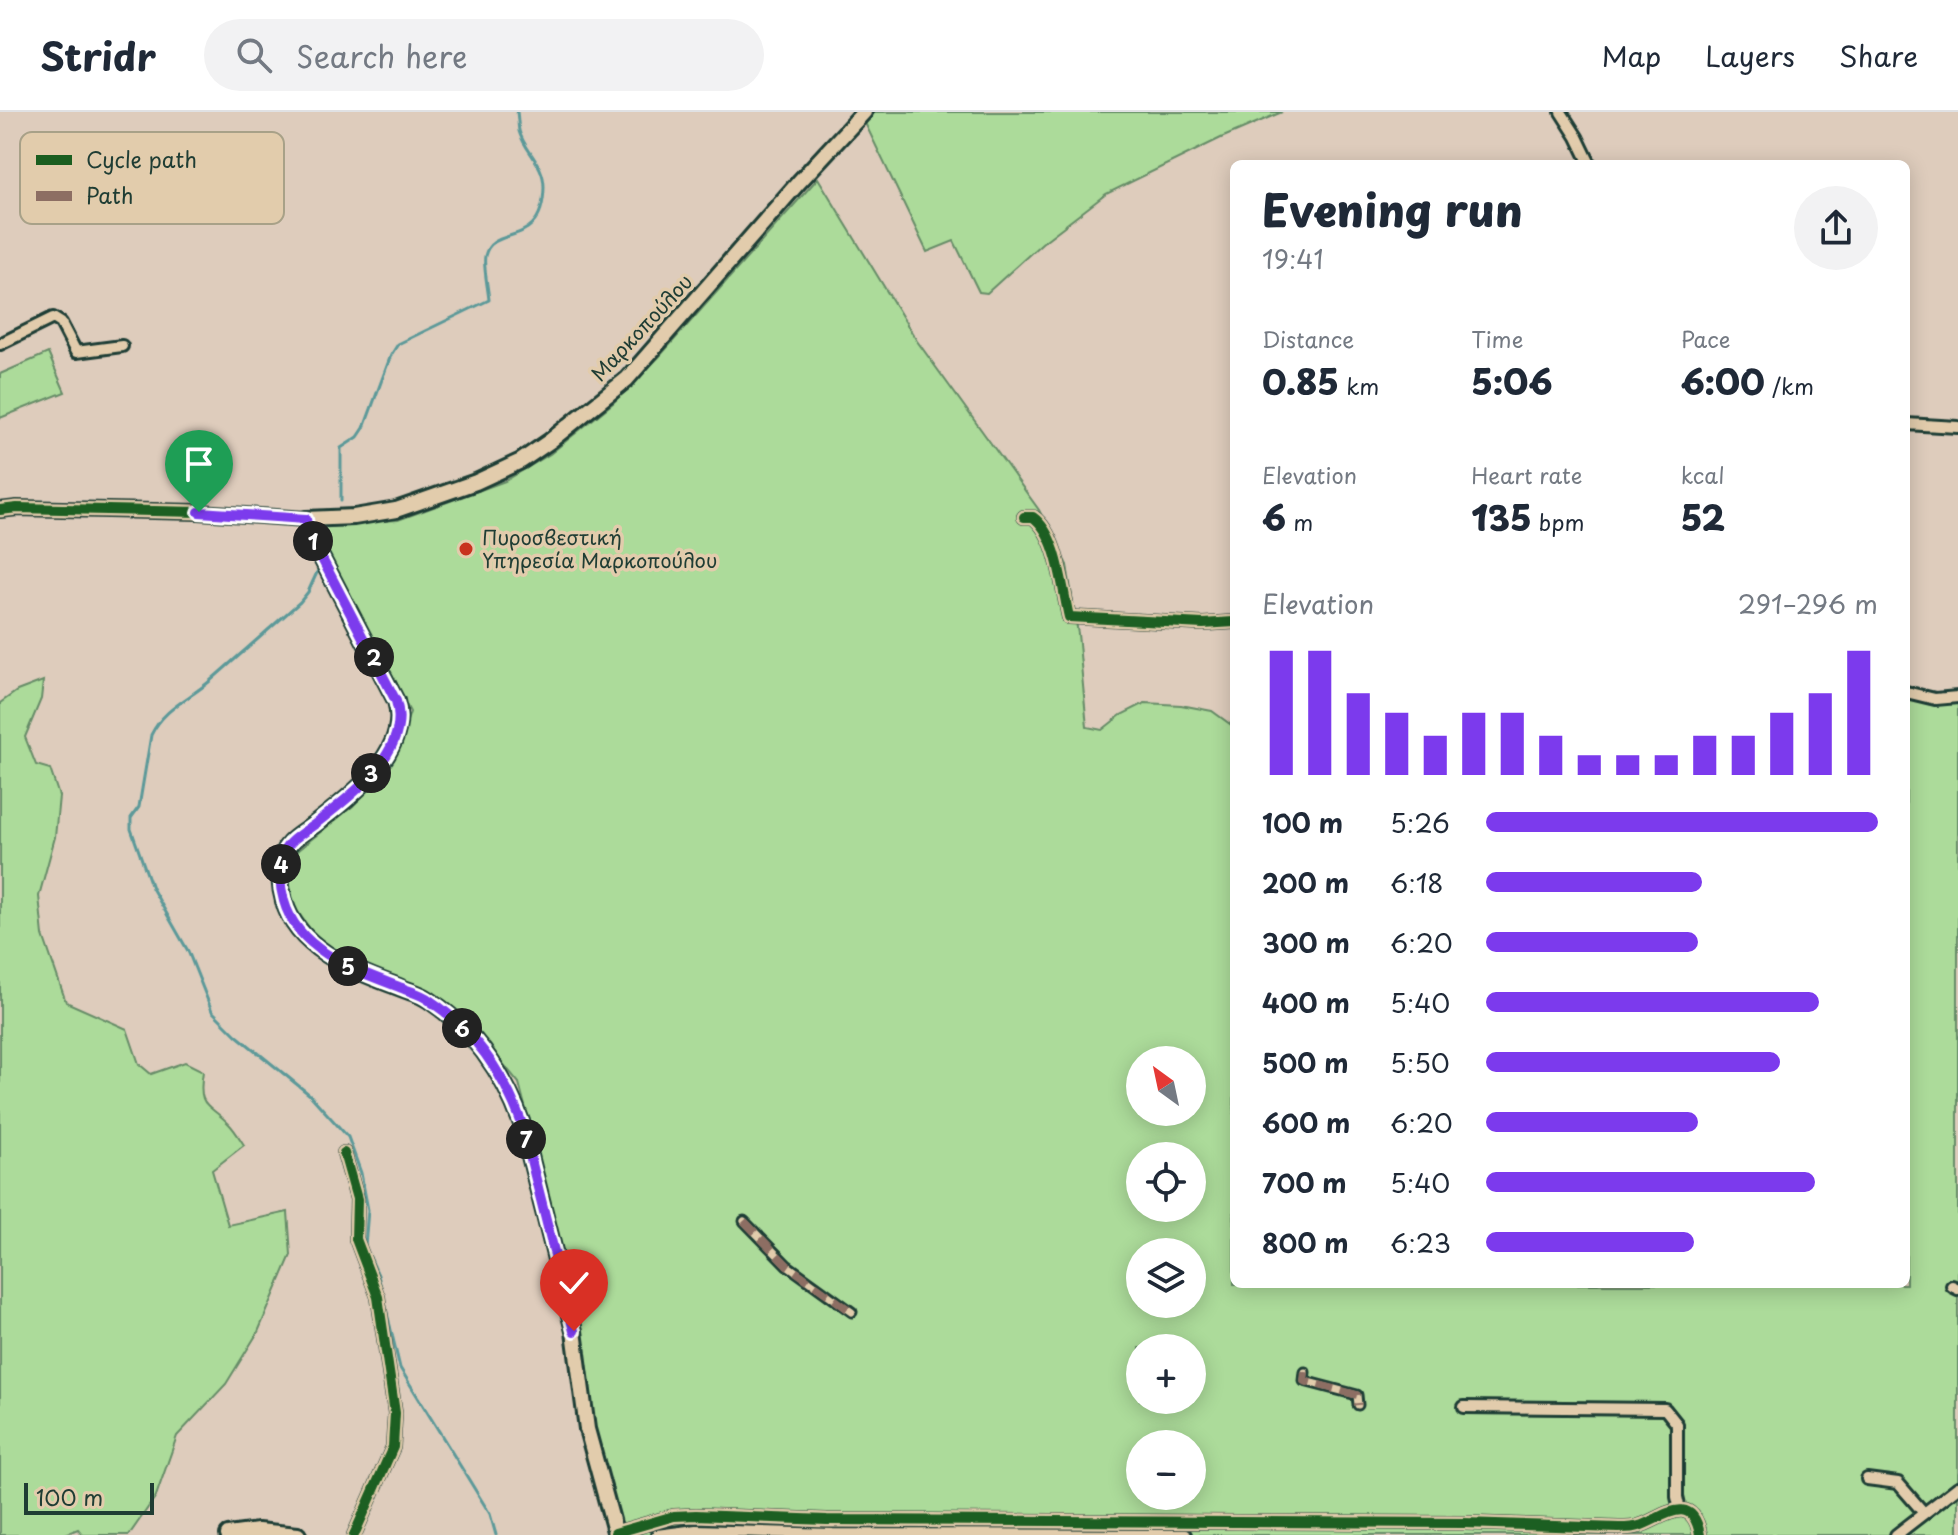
<!DOCTYPE html>
<html lang="en">
<head>
<meta charset="utf-8">
<style>
  :root { --surface:#fff; --page:#f2f2f3; --text:#1f2937; --muted:#747a83; --line:#e0e1e3; --accent:#7c3aed }
  body { margin:0; font-family:"Playpen Sans",sans-serif; background:var(--page); color:var(--text); height:100vh; display:flex; flex-direction:column; font-size:30px; white-space:nowrap }
  * { box-sizing:border-box; margin:0 }
  p { font-size:26px; color:var(--muted) }
  .icon { flex:none; width:44px; height:44px; fill:none; stroke:currentColor; stroke-width:2; stroke-linecap:round; stroke-linejoin:round }
  .map { position:relative; flex:1; overflow:hidden }
  .sheet { position:absolute; left:1230px; top:48px; width:680px; height:1128px; display:flex; flex-direction:column; background:var(--surface); border-radius:12px; box-shadow:0 4px 20px #0003 }
  .sheet>* { flex:none }
  .needle { width:52px; rotate:327deg }
  .tools { position:absolute; left:1126px; top:934px; display:grid; gap:16px }
  .tools a { display:grid; place-items:center; width:80px; height:80px; border-radius:50%; background:var(--surface); box-shadow:0 4px 20px #0003; font-size:40px }
  .scale { position:absolute; left:24px; bottom:20px; width:130px; box-sizing:border-box; padding-left:8px; border:4px solid #1f3d34; border-top:0; font-size:22px; line-height:28px; white-space:nowrap; color:#1f3d34; -webkit-text-stroke:6px #e2ccac; paint-order:stroke }
  .pin { position:absolute; display:grid; place-items:center; width:68px; height:68px; color:#fff; margin:-82px -34px; border-radius:50% 50% 50% 0; rotate:-45deg; box-shadow:0 0 8px #0007 }
  .pin .icon { rotate:45deg }
  .km { position:absolute; width:40px; height:40px; margin:-20px; border-radius:50%; background:#222; color:#fff; font-size:22px; line-height:40px; text-align:center }
  .round { display:grid; place-items:center; flex:none; width:84px; height:84px; border-radius:42px; background:var(--page) }
  .headline { display:flex; align-items:center; justify-content:space-between; height:136px; padding:0 32px }
  h1 { font-size:44px; font-weight:800; line-height:60px }
  .metrics { display:grid; grid-template-columns:repeat(3,1fr); gap:12px; height:136px; padding:8px 32px }
  .metrics div { display:grid; align-content:center }
  .metrics b { font-size:34px; font-weight:800 }
  .metrics small { font-size:22px; font-weight:400 }
  .metrics p { font-size:22px }
  .chart { height:224px; padding:16px 32px }
  .chart p { display:flex; justify-content:space-between }
  .chart svg { width:100%; height:144px; margin-top:8px; stroke:var(--accent); stroke-width:6 }
  ul { padding:0 32px; list-style:none; font-size:26px }
  li { display:grid; grid-template-columns:128px 96px 1fr; align-items:center; height:60px }
  li i { height:20px; border-radius:10px; background:var(--accent) }
  header { display:flex; align-items:center; gap:48px; box-sizing:border-box; height:112px; padding:0 40px; background:var(--surface); border-bottom:2px solid var(--line) }
  header strong { font-size:38px }
  nav { display:flex; gap:44px; margin-inline-start:auto; font-size:28px }
  .search { width:560px; height:72px; background:var(--page); display:flex; align-items:center; gap:20px; box-sizing:border-box; padding:0 28px; border-radius:44px; color:var(--muted); font-size:30px }
  .map>svg:first-child { display:block }
  .green { fill:#acdb9a; stroke:#668c67; stroke-width:2; fill-rule:evenodd }
  .lines { fill:none; stroke-linecap:round; stroke-linejoin:round }
  .stream { stroke:#5c9999; stroke-width:3 }
  .pedestrian-casing { stroke:#1f3d34; stroke-width:13 }
  .minor-casing { stroke:#1f3d34; stroke-width:16 }
  .tertiary-casing { stroke:#1f3d34; stroke-width:18 }
  .secondary-casing { stroke:#1f3d34; stroke-width:20 }
  .pedestrian { stroke:#e2ccac; stroke-width:7 }
  .minor { stroke:#e2ccac; stroke-width:10 }
  .tertiary { stroke:#e2ccac; stroke-width:12 }
  .secondary { stroke:#e2ccac; stroke-width:14 }
  .quiet { stroke:#8d6e63; stroke-width:8; stroke-dasharray:16 8; stroke-linecap:butt }
  .cycleway-casing { stroke:#e2ccac; stroke-width:15 }
  .cycleway { stroke:#1b5e20; stroke-width:10 }
  .route-casing { stroke:#fff; stroke-width:16 }
  .route { stroke:#7c3aed; stroke-width:10 }
  .poi-dot { fill:#c8321e; stroke:#e2ccac; stroke-width:3 }
  .labels { text-anchor:middle; stroke-width:7; stroke-linejoin:round; paint-order:stroke }
  .street-label { font-size:20px; fill:#1f3d34; stroke:#e2ccac }
  .poi-label { font-size:20px; fill:#1f3d34; stroke:#e2ccac; text-anchor:start }
  .key { fill:#e2ccac; stroke:#a8a188; stroke-width:2 }
  .key-label { font-size:22px; fill:#1f3d34 }
</style>
</head>
<body>
<header>
<strong>Stridr</strong>
<div class="search"><svg class="icon" aria-label="search" viewBox="0 0 24 24"><circle cx="10" cy="10" r="6"/><path d="M15 15l6 6"/></svg>Search here</div>
<nav><a>Map</a><a>Layers</a><a>Share</a></nav>
</header>
<div class="map">
<svg width="1958" height="1423" viewBox="0 0 1958 1423">
  <rect width="100%" height="100%" fill="#deccbc"/>
  <filter id="ink" filterUnits="userSpaceOnUse"><feTurbulence type="fractalNoise" baseFrequency=".0125" numOctaves="2"/><feDisplacementMap in="SourceGraphic" scale="16" xChannelSelector="R" yChannelSelector="G"/><feConvolveMatrix kernelMatrix="1 2 1 2 8 2 1 2 1" color-interpolation-filters="sRGB"/></filter>
  <g filter="url(#ink)">
    <path class="green" d="M 875,0 L 1282,0 L 1221,26 L 1106,82 L 1042,131 L 987,181 L 979,180 L 954,129 L 927,140 L 865,11 Z
      M 818,66 L 917,229 L 1039,398 L 1067,453 L 1078,522 L 1087,615 L 1102,618 L 1121,603 L 1145,591 L 1181,593 L 1212,599 L 1234,615 L 1234,1172 L 1906,1172 L 1906,583 L 1958,588 L 1958,1423 L 622,1423 L 591,1320 L 583,1241 L 570,1167 L 519,971 L 474,916 L 450,895 L 338,841 L 314,822 L 295,796 L 288,770 L 293,746 L 298,738 L 353,694 L 394,648 L 410,600 L 311,413 L 398,408 L 505,369 L 550,342 L 613,291 L 659,245 ZM 1140,948 L 1192,948 L 1192,1000 L 1140,1000 ZM 1140,1044 L 1192,1044 L 1192,1096 L 1140,1096 ZM 1140,1140 L 1192,1140 L 1192,1192 L 1140,1192 ZM 1140,1236 L 1192,1236 L 1192,1288 L 1140,1288 ZM 1140,1332 L 1192,1332 L 1192,1384 L 1140,1384 Z
      M 48,241 L 65,280 L 0,306 L 0,262 Z
      M 43,569 L 41,587 L 25,625 L 36,653 L 50,657 L 59,684 L 55,725 L 39,784 L 43,823 L 66,890 L 127,917 L 139,952 L 151,962 L 185,950 L 203,959 C 197,997 208,990 229,1012 C 235,1018 240,1027 244,1033 L 212,1058 L 228,1113 L 288,1100 L 291,1143 L 258,1220 L 226,1272 L 177,1324 L 156,1384 L 129,1423 L 83,1423 L 78,1417 L 63,1423 L 0,1423 L 0,591 L 17,579 Z"/>
    <g class="lines">
      <path class="stream" d="M 341,388 L 341,336 L 358,325 L 364,316 L 391,243 L 398,232 L 489,188 C 488,176 483,154 485,144 C 492,111 543,140 544,75 C 544,51 525,40 519,19 C 518,13 518,6 517,0
        M 320,454 L 308,480 L 300,490 C 270,516 240,543 210,569 C 189,587 164,596 151,623 L 139,695 L 131,706 L 131,717 L 152,776 L 188,839 L 212,899 L 236,923 L 310,983 L 348,1025 L 361,1061 L 368,1098 L 365,1134 L 378,1163 L 400,1256 L 490,1402 L 496,1423"/>
      <g class="pedestrian-casing">
        <path id="pedestrian" d="M 744,1109 L 787,1153 L 852,1200
          M 1305,1260 L 1304,1269 L 1357,1283 L 1358,1293"/>
      </g>
      <g class="minor-casing">
        <path id="minor" d="M 1561,0 L 1577,25 L 1590,52
          M 0,232 L 53,206 L 61,211 L 76,240 L 122,234
          M 1906,312 L 1958,315
          M 1024,405 L 1033,405 C 1058,423 1062,476 1069,505 L 1203,512 L 1234,510
          M 1906,580 L 1935,587 L 1958,585
          M 344,1041 L 357,1087 L 356,1127 L 378,1185 L 395,1301 L 393,1335 L 354,1423
          M 1952,1174 L 1958,1177
          M 1464,1295 L 1665,1297 L 1677,1312 L 1677,1385 L 1680,1398
          M 1867,1367 L 1898,1371 L 1924,1401
          M 615,1421 L 674,1404 L 696,1403 L 827,1408 L 1464,1411 L 1619,1416 C 1626,1416 1633,1416 1639,1414 C 1660,1408 1692,1377 1700,1423
          M 657,1423 L 696,1418 L 833,1422 L 1185,1423
          M 1896,1423 L 1958,1375"/>
      </g>
      <g class="tertiary-casing">
        <path id="tertiary" d="M 0,398 L 17,396 L 199,400 L 306,407"/>
      </g>
      <g class="secondary-casing">
        <path id="secondary" d="M 228,1423 L 258,1419 L 298,1423
          M 616,1423 L 587,1317 L 574,1219 L 522,1012 C 504,962 474,918 429,888 C 421,882 411,880 401,876 C 358,859 298,840 284,789 C 280,775 278,755 283,741 C 290,726 307,719 319,709 C 353,683 411,638 396,589 L 308,420 L 306,407 L 354,405 L 396,398 L 476,370 L 521,349 L 550,329 L 627,267 L 799,70 L 864,0"/>
      </g>
      <use href="#pedestrian" class="pedestrian"/>
      <use href="#minor" class="minor"/>
      <use href="#tertiary" class="tertiary"/>
      <use href="#secondary" class="secondary"/>
      <path class="quiet" d="M 744,1109 L 787,1153 L 852,1200
        M 1305,1260 L 1304,1269 L 1357,1283 L 1358,1293"/>
      <g class="cycleway-casing">
        <path id="cycleway" d="M 0,398 L 17,396 L 199,400 L 306,407
          M 1024,405 L 1033,405 C 1058,423 1062,476 1069,505 L 1203,512 L 1234,510
          M 344,1041 L 357,1087 L 356,1127 L 378,1185 L 395,1301 L 393,1335 L 354,1423
          M 615,1421 L 674,1404 L 696,1403 L 827,1408 L 1464,1411 L 1619,1416 C 1626,1416 1633,1416 1639,1414 C 1660,1408 1692,1377 1700,1423"/>
      </g>
      <use href="#cycleway" class="cycleway"/>
    </g>
  </g>
  <g class="lines" filter="url(#ink)">
    <g class="route-casing">
      <path id="route" d="M 199,400 L 306,407 L 308,420 L 396,589 C 412,638 352,683 319,709 C 307,719 290,726 283,741 C 278,755 280,775 284,789 C 298,840 358,859 402,876 C 411,880 421,882 429,888 C 474,918 504,962 522,1012 L 574,1219"/>
    </g>
    <use href="#route" class="route"/>
  </g>
  <circle class="poi-dot" cx="466" cy="437" r="8"/>
  <g class="labels">
    <g class="street-label">
      <text transform="translate(642 216) rotate(-47)" y="7">Μαρκοπούλου</text>
    </g>
    <g class="poi-label">
      <text x="482" y="433">Πυροσβεστική<tspan x="482" dy="23">Υπηρεσία Μαρκοπούλου</tspan></text>
    </g>
  </g>
  <rect x="20" y="20" width="264" height="92" rx="12" class="key"/>
  <rect x="36" y="43" width="36" height="10" fill="#1b5e20"/>
  <rect x="36" y="79" width="36" height="10" fill="#8d6e63"/>
  <g class="key-label">
    <text x="86" y="56">Cycle path</text>
    <text x="86" y="92">Path</text>
  </g>
</svg>
<div class="tools">
<a><svg class="needle" viewBox="-14 -14 28 28"><path d="M0-13l5 13h-10z" fill="#e53935"/><path d="M0 13l5-13h-10z" fill="#747a83"/></svg></a>
<a><svg class="icon" aria-label="locate" viewBox="0 0 24 24"><circle cx="12" cy="12" r="6"/><path d="M12 2v4M12 18v4M2 12h4M18 12h4"/></svg></a>
<a><svg class="icon" aria-label="layers" viewBox="0 0 24 24"><path d="M12 4l9 5-9 5-9-5zM3 14l9 5 9-5"/></svg></a>
<a>+</a>
<a>−</a>
</div>
<div class="scale">100 m</div>
<div class="pin" style="left:199px;top:400px;background:#1e9e55"><svg class="icon" aria-label="arrive" viewBox="0 0 24 24"><path d="M6 21V4h12l-3 4 3 4H6"/></svg></div>
<div class="pin" style="left:574px;top:1219px;background:#d93025"><svg class="icon" aria-label="check" viewBox="0 0 24 24"><path d="M5 12l5 5 9-10"/></svg></div>
<b class="km" style="left:313px;top:429px">1</b>
<b class="km" style="left:374px;top:545px">2</b>
<b class="km" style="left:371px;top:661px">3</b>
<b class="km" style="left:281px;top:752px">4</b>
<b class="km" style="left:348px;top:854px">5</b>
<b class="km" style="left:462px;top:916px">6</b>
<b class="km" style="left:526px;top:1027px">7</b>
<section class="sheet">
<div class="headline"><div><h1>Evening run</h1><p>19:41</p></div><a class="round"><svg class="icon" aria-label="share" viewBox="0 0 24 24"><path d="M12 15V3M7 8l5-5 5 5M5 13v7h14v-7"/></svg></a></div>
<div class="metrics">
<div><p>Distance</p><b>0.85<small> km</small></b></div>
<div><p>Time</p><b>5:06</b></div>
<div><p>Pace</p><b>6:00<small> /km</small></b></div>
</div>
<div class="metrics">
<div><p>Elevation</p><b>6<small> m</small></b></div>
<div><p>Heart rate</p><b>135<small> bpm</small></b></div>
<div><p>kcal</p><b>52</b></div>
</div>
<div class="chart"><p><span>Elevation</span>291–296 m</p>
<svg viewBox="0 0 160 44" preserveAspectRatio="none"><path d="M5 44V6M15 44V6M25 44V19M35 44V25M45 44V32M55 44V25M65 44V25M75 44V32M85 44V38M95 44V38M105 44V38M115 44V32M125 44V32M135 44V25M145 44V19M155 44V6"/></svg>
</div>
<ul>
<li><b>100 m</b>5:26<i style="width:100%"></i></li>
<li><b>200 m</b>6:18<i style="width:55%"></i></li>
<li><b>300 m</b>6:20<i style="width:54%"></i></li>
<li><b>400 m</b>5:40<i style="width:85%"></i></li>
<li><b>500 m</b>5:50<i style="width:75%"></i></li>
<li><b>600 m</b>6:20<i style="width:54%"></i></li>
<li><b>700 m</b>5:40<i style="width:84%"></i></li>
<li><b>800 m</b>6:23<i style="width:53%"></i></li>
</ul>
</section>
</div>
</body>
</html>
